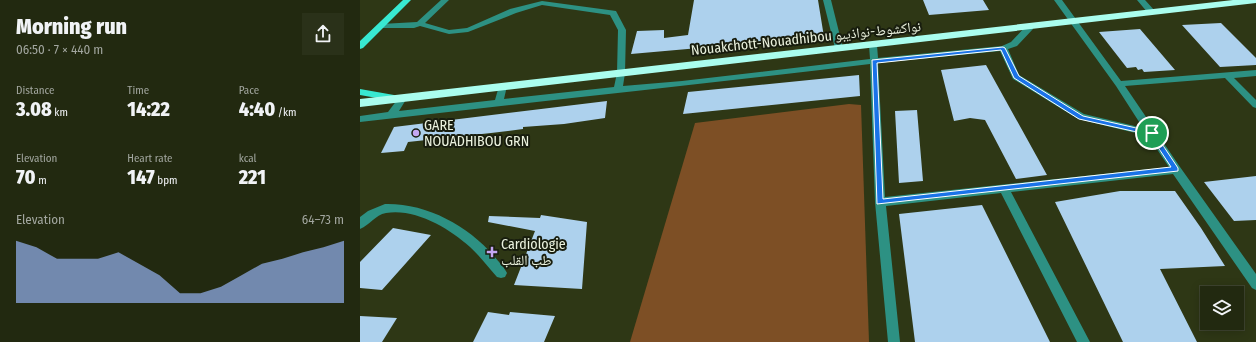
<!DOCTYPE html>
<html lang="en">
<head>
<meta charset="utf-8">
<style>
  :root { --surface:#222910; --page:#2a3119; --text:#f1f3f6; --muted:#a2a69f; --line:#3f4530; --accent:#95b2f1 }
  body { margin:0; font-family:"Fira Sans Condensed","Noto Naskh Arabic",sans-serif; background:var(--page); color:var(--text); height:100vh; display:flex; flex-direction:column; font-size:15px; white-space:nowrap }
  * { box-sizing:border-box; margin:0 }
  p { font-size:13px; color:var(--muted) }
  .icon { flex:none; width:22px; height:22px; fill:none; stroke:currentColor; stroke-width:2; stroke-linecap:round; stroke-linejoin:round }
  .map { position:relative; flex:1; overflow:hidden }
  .side { display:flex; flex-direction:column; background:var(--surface); width:360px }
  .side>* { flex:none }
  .fabs { position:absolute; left:840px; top:286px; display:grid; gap:8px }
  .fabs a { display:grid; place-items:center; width:44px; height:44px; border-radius:0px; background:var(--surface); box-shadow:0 2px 10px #0003,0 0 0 1px var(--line); font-size:20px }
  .pin { position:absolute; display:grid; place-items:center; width:34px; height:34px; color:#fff; margin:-17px; border:2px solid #fff; border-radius:50%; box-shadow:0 1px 4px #0007 }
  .round { display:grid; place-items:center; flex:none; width:42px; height:42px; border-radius:0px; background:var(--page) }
  .summary { display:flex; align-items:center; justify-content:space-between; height:68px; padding:0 16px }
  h1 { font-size:22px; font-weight:800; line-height:30px }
  .stats { display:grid; grid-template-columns:repeat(3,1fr); gap:6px; height:68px; padding:4px 16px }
  .stats div { display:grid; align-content:center }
  .stats b { font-size:20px; font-weight:800 }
  .stats small { font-size:11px; font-weight:400 }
  .stats p { font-size:11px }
  .chart { height:112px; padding:8px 16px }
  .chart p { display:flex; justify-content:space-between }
  .chart svg { width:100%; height:72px; margin-top:4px; fill:var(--accent); opacity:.7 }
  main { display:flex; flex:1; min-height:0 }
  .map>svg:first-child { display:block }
  .green { fill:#7d4f25 }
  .building { fill:#add1ed }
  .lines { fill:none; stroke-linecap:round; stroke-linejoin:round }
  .minor { fill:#2d9183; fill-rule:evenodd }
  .major { fill:#38e9d2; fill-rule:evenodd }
  .highway { fill:#aafdee; fill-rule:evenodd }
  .route { fill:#1a73e8; stroke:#fff; fill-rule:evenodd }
  .poi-dot { fill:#c4a7f2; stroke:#181d0e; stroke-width:1.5 }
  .labels { text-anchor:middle; stroke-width:4; stroke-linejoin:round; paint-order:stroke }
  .street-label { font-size:14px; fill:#ebf2de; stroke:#181d0e }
  .poi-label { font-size:14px; fill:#ebf2de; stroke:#181d0e; text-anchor:start }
</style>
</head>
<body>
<main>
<section class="side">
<div class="summary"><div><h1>Morning run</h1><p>06:50 · 7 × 440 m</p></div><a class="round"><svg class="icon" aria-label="share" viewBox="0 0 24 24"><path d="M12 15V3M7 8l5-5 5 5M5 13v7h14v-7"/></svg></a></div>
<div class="stats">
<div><p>Distance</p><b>3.08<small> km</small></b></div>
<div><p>Time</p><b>14:22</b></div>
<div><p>Pace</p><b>4:40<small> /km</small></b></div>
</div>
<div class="stats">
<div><p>Elevation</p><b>70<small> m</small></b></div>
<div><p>Heart rate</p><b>147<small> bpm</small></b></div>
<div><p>kcal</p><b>221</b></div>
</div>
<div class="chart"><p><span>Elevation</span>64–73 m</p>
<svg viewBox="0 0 160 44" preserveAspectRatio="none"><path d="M0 44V6L10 10L20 17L30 17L40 17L50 13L60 20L70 27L80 38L90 38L100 34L110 27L120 20L130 17L140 13L150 10L160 6V44z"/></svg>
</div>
</section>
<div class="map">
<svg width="896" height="342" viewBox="0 0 896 342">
  <rect width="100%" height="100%" fill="#2e3715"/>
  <path class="green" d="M 489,104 L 501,105 L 509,342 L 270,342 L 335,123 Z"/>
  <path class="building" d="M 334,0 L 458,0 L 464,37 L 271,54 L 277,31 L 304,30 L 304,38 L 328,35 Z
    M 563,0 L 623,0 L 629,10 L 569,15 Z
    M 861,23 L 896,58 L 896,65 L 860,67 L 822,25 Z
    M 780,29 L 815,70 L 784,72 L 782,69 L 778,70 L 776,67 L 767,68 L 739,32 Z
    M 626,65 L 687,175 L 656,179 L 625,120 L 610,118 L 594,121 L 581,70 Z
    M 499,75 L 500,96 L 323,114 L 328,92 Z
    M 247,101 L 245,118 L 204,124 L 163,127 L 163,129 L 131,133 L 48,142 L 44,151 L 21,153 L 34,127 Z
    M 557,110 L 563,181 L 539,183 L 535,111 Z
    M 896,176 L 896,220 L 874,221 L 844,182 Z
    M 760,191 L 815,191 L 841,228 L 865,266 L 800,269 L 837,342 L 763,342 L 695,202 Z
    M 622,205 L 690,342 L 555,342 L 539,214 Z
    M 181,215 L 227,222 L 222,289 L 154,285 L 175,231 L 128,222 L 129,216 L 180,218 Z
    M 33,228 L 71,235 L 22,290 L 0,288 L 0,262 Z
    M 128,312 L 149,315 L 150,312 L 195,316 L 184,342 L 113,342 Z
    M 0,316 L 37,318 L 22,342 L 0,342 Z"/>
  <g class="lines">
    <path class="minor" d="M 81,0 L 89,0 L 65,23 L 89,30 L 107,28 L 150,9 L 182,1 L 256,11 L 266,30 L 265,73 L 263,86 L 322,81 L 510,59 L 509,45 L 513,42 L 517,45 L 518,58 L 642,46 L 651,42 L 667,25 L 673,25 L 673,29 L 657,46 L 648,49 L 659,75 L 724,114 L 783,128 L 756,86 L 694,0 L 702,0 L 761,81 L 896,70 L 896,76 L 874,78 L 896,100 L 896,108 L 893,107 L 865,78 L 765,86 L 820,167 L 896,274 L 896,290 L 892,288 L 813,174 L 651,192 L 730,342 L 717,342 L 641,193 L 526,206 L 540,342 L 528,342 L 515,202 L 510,64 C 339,85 170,102 0,122 L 0,116 L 28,112 L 40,96 L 43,95 L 47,98 L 39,111 L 135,100 L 139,86 L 143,83 L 147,86 L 144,99 L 254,87 L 257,73 L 258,30 L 250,15 L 182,5 L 156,13 L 108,32 L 89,34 L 60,26 L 54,28 L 21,28 L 17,26 L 21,24 L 57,22 ZM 640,51 L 653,79 L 718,119 L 788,136 L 809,167 L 525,197 L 518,63 Z
      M 463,0 L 471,0 L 483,48 L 482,50 L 479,51 L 475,48 Z
      M 777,0 L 785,0 L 795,11 L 794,13 L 788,13 Z
      M 25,204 C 66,203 107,225 134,256 C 138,261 144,267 147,273 L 145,277 L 141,278 L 137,277 C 128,267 120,256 110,247 C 89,228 55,208 26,213 C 15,215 10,225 0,229 L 0,217 L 8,211 Z"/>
    <path class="major" d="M 43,0 L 51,0 L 3,48 L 0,49 L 0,41 Z
      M 0,89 L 34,95 L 38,98 L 34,101 L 0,95 Z"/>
    <path class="highway" d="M 873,0 L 896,0 L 896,3 L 0,107 L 0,99 Z"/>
  </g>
  <path class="route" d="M 643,47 L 645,48 L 659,76 L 723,116 L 794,132 L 818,168 L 818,171 L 517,204 L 512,60 ZM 641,50 L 654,78 L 719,119 L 790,135 L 811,167 L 523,199 L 517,63 Z"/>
  <g class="poi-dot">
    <circle cx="56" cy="133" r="4"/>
    <path d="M130 246h4v4h4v4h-4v4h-4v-4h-4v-4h4z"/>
  </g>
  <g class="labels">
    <g class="street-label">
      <text transform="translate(446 38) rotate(-6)" y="5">Nouakchott-Nouadhibou نواكشوط-نواذيبو</text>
    </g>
    <g class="poi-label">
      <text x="64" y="130">GARE<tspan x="64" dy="16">NOUADHIBOU GRN</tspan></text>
      <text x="141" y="249">Cardiologie<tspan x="141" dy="16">طب القلب</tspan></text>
    </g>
  </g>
</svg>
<div class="fabs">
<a><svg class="icon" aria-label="layers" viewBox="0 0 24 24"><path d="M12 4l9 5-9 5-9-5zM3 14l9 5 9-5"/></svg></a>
</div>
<div class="pin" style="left:792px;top:133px;background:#1e9e55"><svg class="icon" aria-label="arrive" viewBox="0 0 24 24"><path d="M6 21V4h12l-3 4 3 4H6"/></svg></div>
</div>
</main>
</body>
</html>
